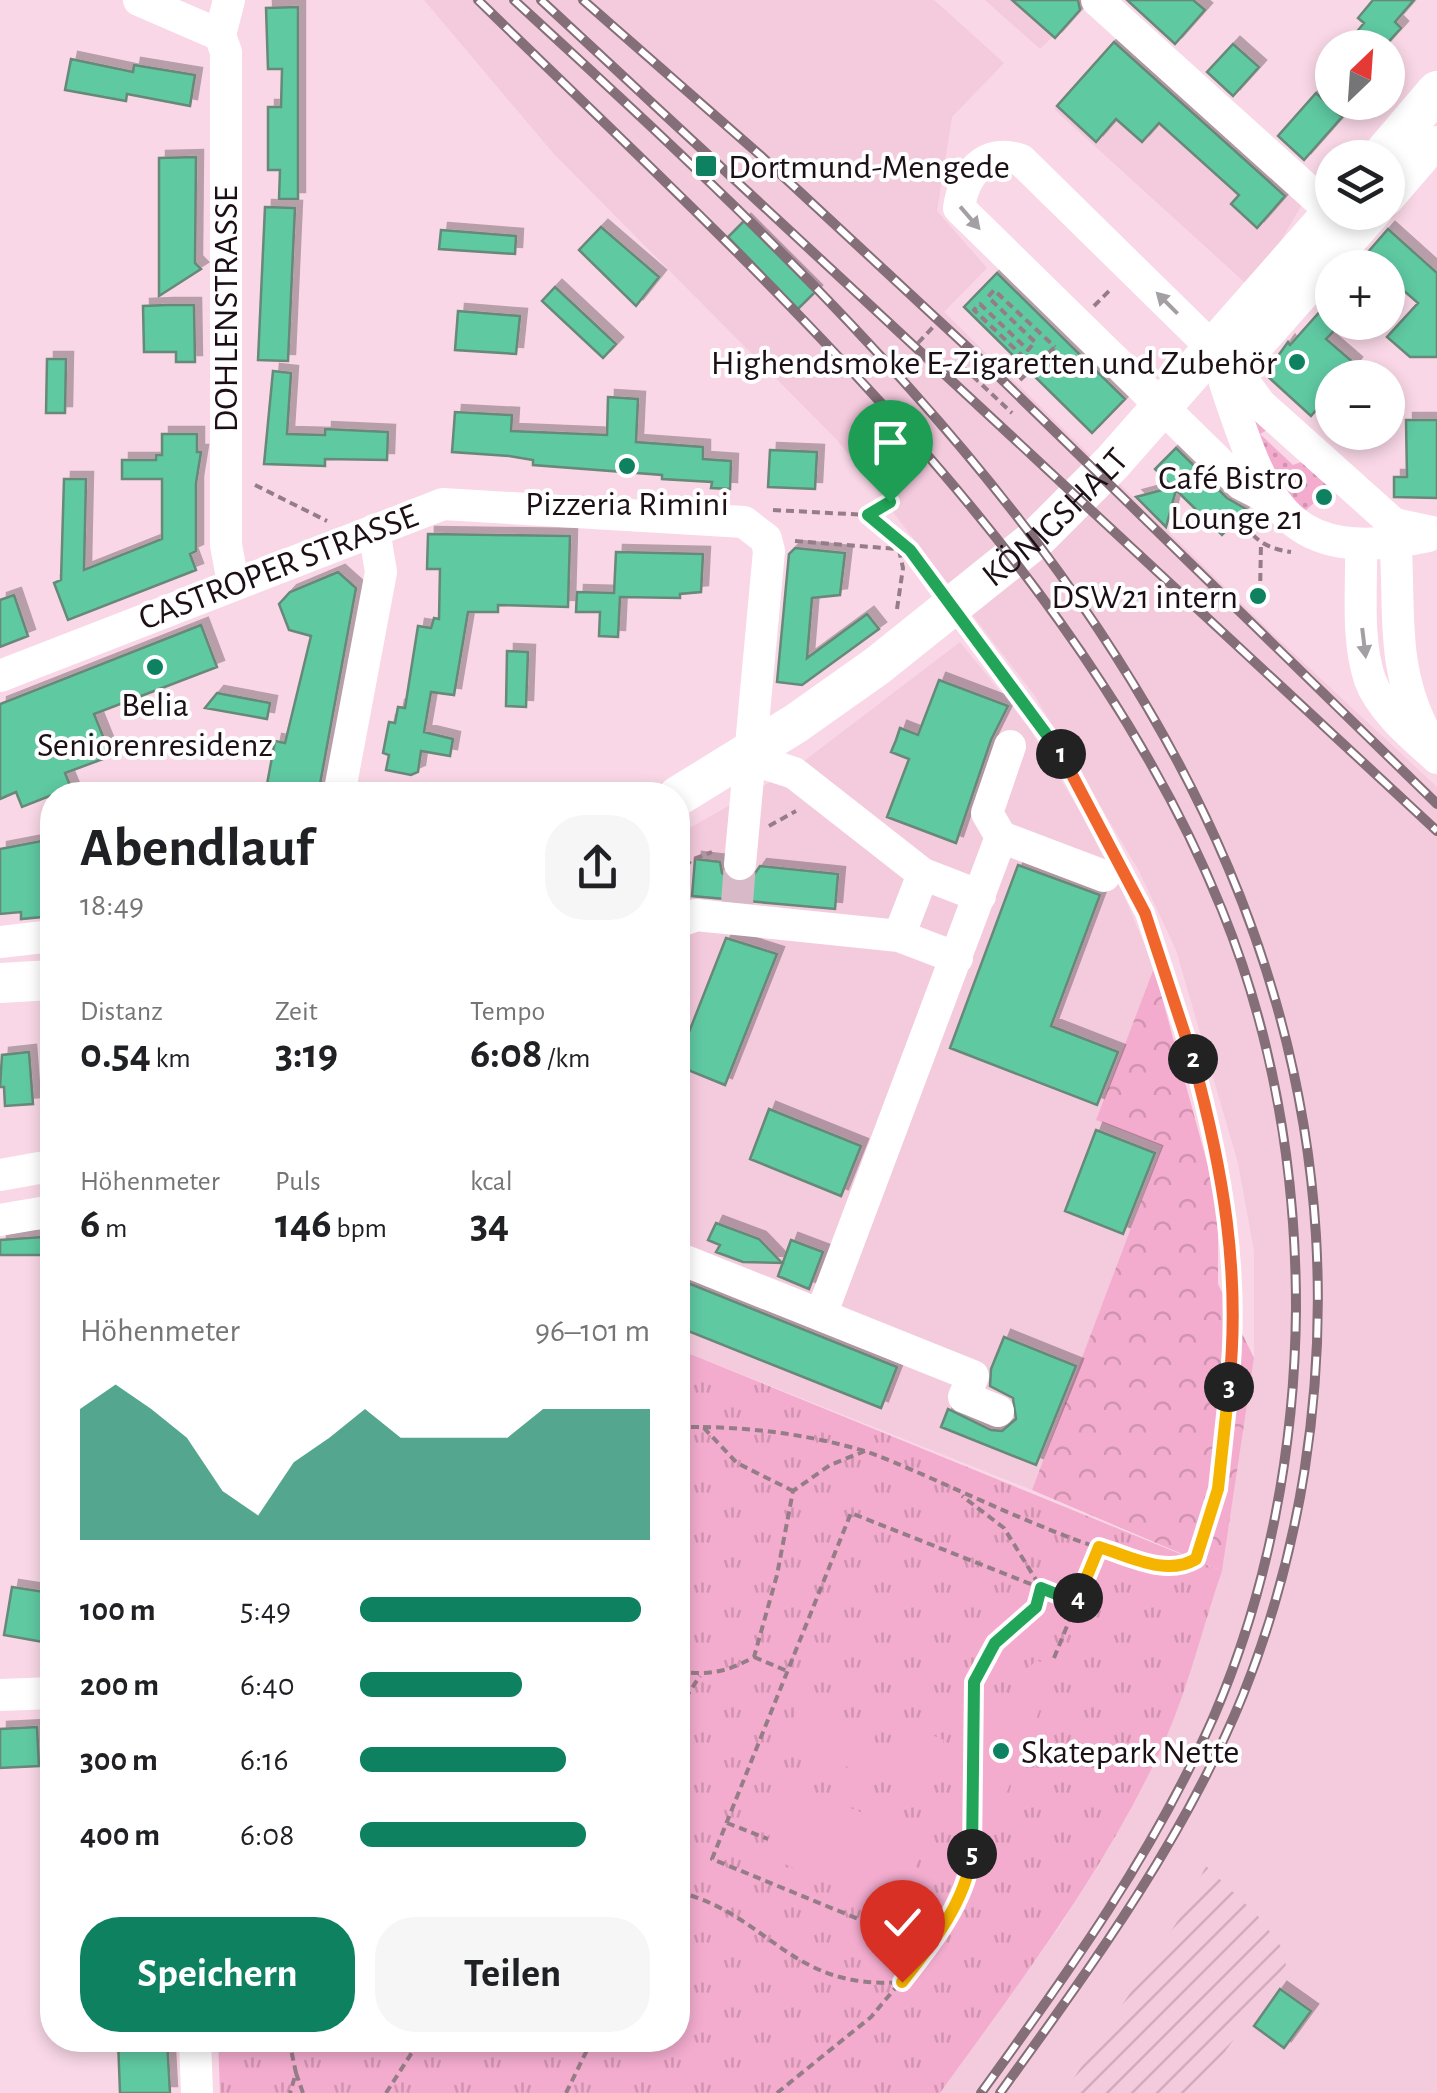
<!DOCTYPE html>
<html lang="de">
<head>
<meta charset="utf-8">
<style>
  :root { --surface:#fff; --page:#f6f6f6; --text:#202124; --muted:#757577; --accent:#0d8160 }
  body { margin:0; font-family:"Alegreya Sans",sans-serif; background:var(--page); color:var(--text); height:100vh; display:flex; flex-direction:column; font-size:38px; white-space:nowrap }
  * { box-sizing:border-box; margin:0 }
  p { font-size:32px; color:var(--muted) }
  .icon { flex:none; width:55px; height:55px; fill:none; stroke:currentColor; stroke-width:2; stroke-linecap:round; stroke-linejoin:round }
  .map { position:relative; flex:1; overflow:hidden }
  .side { position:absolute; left:40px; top:782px; width:650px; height:1270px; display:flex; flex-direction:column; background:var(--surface); border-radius:40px; box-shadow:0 5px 15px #0003 }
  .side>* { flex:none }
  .needle { width:65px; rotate:25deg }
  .buttons { position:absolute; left:1315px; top:30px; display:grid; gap:20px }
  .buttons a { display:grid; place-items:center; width:90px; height:90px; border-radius:50%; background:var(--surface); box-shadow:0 5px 15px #0003; font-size:50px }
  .pin { position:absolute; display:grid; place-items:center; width:85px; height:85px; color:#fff; margin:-102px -42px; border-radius:50% 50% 50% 0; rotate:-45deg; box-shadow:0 0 10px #0007 }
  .pin .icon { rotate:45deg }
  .km { position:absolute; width:50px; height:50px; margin:-25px; border-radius:50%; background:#222; color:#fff; font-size:28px; line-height:50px; text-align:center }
  .round { display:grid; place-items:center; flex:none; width:105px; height:105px; border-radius:40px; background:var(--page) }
  .overview { display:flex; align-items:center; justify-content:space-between; height:170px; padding:0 40px }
  h1 { font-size:55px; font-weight:600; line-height:75px }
  .metrics { display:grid; grid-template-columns:repeat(3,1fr); gap:15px; height:170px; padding:10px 40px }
  .metrics div { display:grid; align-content:center }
  .metrics b { font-size:42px; font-weight:600 }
  .metrics small { font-size:28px; font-weight:400 }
  .metrics p { font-size:28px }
  .chart { height:280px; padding:20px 40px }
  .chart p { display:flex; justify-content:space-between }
  .chart svg { width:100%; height:180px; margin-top:10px; fill:var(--accent); opacity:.7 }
  .primary-button { display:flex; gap:20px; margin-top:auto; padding:20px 40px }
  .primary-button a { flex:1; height:115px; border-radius:40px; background:var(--accent); color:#fff; font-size:40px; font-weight:600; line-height:115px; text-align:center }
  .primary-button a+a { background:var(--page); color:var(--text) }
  ul { padding:0 40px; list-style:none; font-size:32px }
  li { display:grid; grid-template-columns:160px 120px 1fr; align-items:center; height:75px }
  li i { height:25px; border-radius:12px; background:var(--accent) }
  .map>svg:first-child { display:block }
  .built { fill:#f4cadd }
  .industrial { fill:url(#industrial-furrows) }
  .grass { fill:url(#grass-dots) }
  .forest { fill:url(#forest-crowns) }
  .park { fill:url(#park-tufts) }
  .pitch { fill:#f3acce }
  .building { fill:#5fc9a2; stroke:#678879; stroke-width:2.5; filter:url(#shadow) }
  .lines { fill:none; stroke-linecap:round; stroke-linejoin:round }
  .minor-tunnel { stroke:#d8b9c7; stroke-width:32; stroke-dasharray:32 16; stroke-linecap:butt }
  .path { stroke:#957d88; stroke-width:4; stroke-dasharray:8 5; stroke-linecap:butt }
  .minor { stroke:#fff; stroke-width:32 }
  .major { stroke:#fff; stroke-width:40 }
  .rail-casing { stroke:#846e78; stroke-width:10 }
  .rail { stroke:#fff; stroke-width:6; stroke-dasharray:19; stroke-linecap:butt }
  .oneway { fill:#a49fa2 }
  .split-1-casing { stroke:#fff; stroke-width:20 }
  .split-2-casing { stroke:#fff; stroke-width:20 }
  .split-3-casing { stroke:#fff; stroke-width:20 }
  .split-4-casing { stroke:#fff; stroke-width:20 }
  .split-5-casing { stroke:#fff; stroke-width:20 }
  .split-6-casing { stroke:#fff; stroke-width:20 }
  .split-1 { stroke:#22a559; stroke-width:12 }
  .split-2 { stroke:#f0652b; stroke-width:12 }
  .split-3 { stroke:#f0652b; stroke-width:12 }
  .split-4 { stroke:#f5b400; stroke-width:12 }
  .split-5 { stroke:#22a559; stroke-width:12 }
  .split-6 { stroke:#f5b400; stroke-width:12 }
  .poi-dot { fill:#0d8160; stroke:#fff; stroke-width:4 }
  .labels { text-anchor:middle; stroke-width:8; stroke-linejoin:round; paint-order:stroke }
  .poi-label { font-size:35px; fill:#1c1016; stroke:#fff; text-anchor:end }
  .street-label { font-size:35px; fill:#1c1016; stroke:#fff }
</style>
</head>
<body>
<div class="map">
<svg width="1437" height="2093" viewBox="0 0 1437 2093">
  <defs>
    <pattern id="industrial-furrows" width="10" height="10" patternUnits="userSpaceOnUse" patternTransform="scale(2.5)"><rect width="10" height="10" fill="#f4cadd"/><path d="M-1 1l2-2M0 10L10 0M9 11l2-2" fill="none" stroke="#d1acbd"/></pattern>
    <pattern id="grass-dots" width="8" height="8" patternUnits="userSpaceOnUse" patternTransform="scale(2.5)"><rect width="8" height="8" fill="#f3acce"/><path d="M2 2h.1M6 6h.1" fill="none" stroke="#d093b0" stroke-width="1.8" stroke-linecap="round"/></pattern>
    <pattern id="forest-crowns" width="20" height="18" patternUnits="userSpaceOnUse" patternTransform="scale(2.5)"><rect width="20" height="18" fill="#f3acce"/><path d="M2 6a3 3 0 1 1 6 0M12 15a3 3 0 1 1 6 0" fill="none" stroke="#d093b0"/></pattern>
    <pattern id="park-tufts" width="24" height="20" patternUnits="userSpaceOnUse" patternTransform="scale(2.5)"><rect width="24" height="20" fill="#f3acce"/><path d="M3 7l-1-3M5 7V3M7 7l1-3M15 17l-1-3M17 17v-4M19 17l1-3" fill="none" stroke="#d093b0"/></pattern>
    <filter id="shadow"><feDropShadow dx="7" dy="-7" stdDeviation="0" flood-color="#0004"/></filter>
  </defs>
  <rect width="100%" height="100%" fill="#f9d7e6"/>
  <path class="built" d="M 424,0 L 934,0 L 1004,63 L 952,117 L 937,211 L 987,268 L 944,312 L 1276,637 L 1437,787 L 1437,2093 L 940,2093 L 1062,1923 L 1167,1735 L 1222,1571 L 1254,1358 L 1254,1251 L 1238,1163 L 1176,950 L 1139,871 L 1035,696 L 838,441 L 554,154 Z
    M 985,0 L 1083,0 L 1087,3 L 1040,49 Z
    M 1122,33 L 1303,203 L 1252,289 L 1054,109 Z
    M 960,642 L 1028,726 L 1109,859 L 1154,968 L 1096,1120 L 1163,1146 L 1032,1490 L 678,1349 L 678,900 L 685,898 L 679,834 L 795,768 Z"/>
  <path class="industrial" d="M 1206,1866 L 1258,1916 L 1282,1948 L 1286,1965 L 1196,2093 L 1064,2093 L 1181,1916 Z"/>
  <path class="grass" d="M 1253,418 L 1273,427 L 1260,434 L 1293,465 L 1309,459 L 1327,486 L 1316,489 L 1314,503 L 1299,516 L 1249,422 Z"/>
  <path class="forest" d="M 1154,968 L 1218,1203 L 1218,1284 L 1254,1358 L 1222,1571 L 1032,1490 L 1162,1146 L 1096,1120 Z"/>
  <path class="park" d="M 678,1349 L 1222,1571 C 1203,1626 1189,1685 1166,1738 C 1108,1867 1022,1979 940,2093 L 220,2093 L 218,2040 L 678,2040 Z"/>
  <path class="pitch" d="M 1036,1660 L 1056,1669 L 991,1832 L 976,1831 C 968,1753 986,1717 1036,1660 Z
    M 800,1705 L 876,1734 L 861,1772 L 785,1743 Z
    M 910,1726 L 944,1740 L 921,1796 L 887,1782 Z
    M 791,1784 L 927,1839 L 899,1910 L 762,1855 Z"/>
  <path class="building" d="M 1012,0 L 1078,0 L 1080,10 L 1055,38 Z
    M 1127,0 L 1193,0 L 1205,10 L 1175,44 Z
    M 1373,0 L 1414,0 L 1395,22 L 1401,28 L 1383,48 L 1359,48 L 1350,40 L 1364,23 L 1358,18 Z
    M 298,7 L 298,199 L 279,199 L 280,170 L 268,170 L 268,107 L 281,107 L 282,69 L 268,69 L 266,8 Z
    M 1114,42 L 1285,196 L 1257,228 L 1231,204 L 1239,195 L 1159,123 L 1142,142 L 1116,119 L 1096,142 L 1057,106 Z
    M 1233,44 L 1259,67 L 1233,96 L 1207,72 Z
    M 71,59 L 133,72 L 134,65 L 195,75 L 190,106 L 127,94 L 126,101 L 65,90 Z
    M 1316,93 L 1342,117 L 1304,160 L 1278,136 Z
    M 196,157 L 195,263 L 201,269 L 159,296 L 159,158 Z
    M 265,207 L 295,208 L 288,361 L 258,360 Z
    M 744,221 L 815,292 L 798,309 L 728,237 Z
    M 601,227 L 659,277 L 636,306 L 579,250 Z
    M 1388,229 L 1437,273 L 1437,357 L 1410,357 L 1387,337 L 1418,303 L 1388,277 L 1388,268 L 1354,268 Z
    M 441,230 L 516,236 L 515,254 L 439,249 Z
    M 997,273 L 1125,399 L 1092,433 L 964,307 Z
    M 555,287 L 616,344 L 603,358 L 542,301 Z
    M 1332,298 L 1333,332 L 1326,339 L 1355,364 L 1344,378 L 1332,378 L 1332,392 L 1311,416 L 1265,374 L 1288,342 L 1290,345 Z
    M 167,305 L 194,305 L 195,362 L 176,362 L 176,352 L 144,352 L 143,306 Z
    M 458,311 L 520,316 L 516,354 L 455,350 Z
    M 47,359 L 66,359 L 65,413 L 46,413 Z
    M 273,371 L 291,373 L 287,434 L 325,435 L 325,429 L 388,432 L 387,460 L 325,459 L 325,466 L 264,464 Z
    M 608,397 L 638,399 L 636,442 L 703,447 L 703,459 L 731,461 L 730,489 L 711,488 L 712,482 L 662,479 L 662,475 L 533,465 L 533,460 L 509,456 L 452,452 L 455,412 L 512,415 L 511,431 L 607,435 Z
    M 1406,420 L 1437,420 L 1437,498 L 1394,497 L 1394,477 L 1407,477 Z
    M 162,434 L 197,434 L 197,452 L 201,452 L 196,483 L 196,551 L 190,554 L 196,570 L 68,620 L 54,583 L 61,580 L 64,479 L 86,479 L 84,570 L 162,539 L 162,479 L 122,479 L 122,460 L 156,460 L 156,455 L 162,455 Z
    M 1176,448 L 1227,498 L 1246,509 L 1222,535 L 1176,490 L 1166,527 L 1136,497 L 1173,487 L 1155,469 Z
    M 770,450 L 817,452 L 815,489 L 768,487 Z
    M 428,534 L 570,536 L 568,607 L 498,605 L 498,612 L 468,612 L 454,695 L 431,692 L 424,732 L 453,739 L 450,756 L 421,751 L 418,772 L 411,775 L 386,770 L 389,755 L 383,753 L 389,722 L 395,723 L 398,707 L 405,708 L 418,626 L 431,628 L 434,618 L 439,619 L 440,569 L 427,569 Z
    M 795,548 L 845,553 L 840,595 L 812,598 L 807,658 L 867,614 L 879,629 L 802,685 L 777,682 L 789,554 Z
    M 616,552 L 703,554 L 701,592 L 680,594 L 680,598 L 620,597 L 618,637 L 599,636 L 600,612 L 576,612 L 577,592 L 614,593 Z
    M 338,572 L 356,588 L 318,795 L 265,795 L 275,741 L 285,743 L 311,636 L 289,630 L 279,604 L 290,592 Z
    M 14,595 L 28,636 L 0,647 L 0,600 Z
    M 201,625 L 217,667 L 94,714 L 111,756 L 65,773 L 74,795 L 52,795 L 22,807 L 16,792 L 0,799 L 0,704 Z
    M 507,651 L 528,652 L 526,707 L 506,706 Z
    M 939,680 L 1008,706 L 991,740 L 956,843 L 887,817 L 909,759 L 891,752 L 896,740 L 900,728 L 918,735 Z
    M 217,693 L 270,703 L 267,719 L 205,708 Z
    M 52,839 L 52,916 L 21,919 L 21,912 L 0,914 L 0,849 Z
    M 695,859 L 720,862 L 722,873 L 737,884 L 749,882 L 760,866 L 838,874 L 835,909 L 692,896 Z
    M 1018,865 L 1100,895 L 1051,1026 L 1118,1052 L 1097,1105 L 950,1048 Z
    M 726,938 L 777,954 L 725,1085 L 678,1066 L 678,1060 Z
    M 29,1052 L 33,1104 L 5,1106 L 4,1087 L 0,1087 L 2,1055 Z
    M 769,1109 L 861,1146 L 841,1196 L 750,1159 Z
    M 1096,1130 L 1155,1153 L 1123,1234 L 1065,1211 Z
    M 716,1223 L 759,1239 L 782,1263 L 743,1262 L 716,1252 L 720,1245 L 708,1240 Z
    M 42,1237 L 42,1255 L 0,1255 L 0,1240 Z
    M 791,1240 L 823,1252 L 809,1289 L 778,1276 Z
    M 678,1279 L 897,1367 L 881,1408 L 678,1327 Z
    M 1004,1337 L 1076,1366 L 1036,1465 L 941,1427 L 948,1409 L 991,1430 L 1002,1431 L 1016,1419 L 1013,1398 L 990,1386 L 991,1369 Z
    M 12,1587 L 51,1593 L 43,1642 L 4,1635 Z
    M 37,1727 L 39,1766 L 0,1768 L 0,1729 Z
    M 1280,1989 L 1311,2011 L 1284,2048 L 1254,2026 Z
    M 118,2040 L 167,2040 L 170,2093 L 120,2093 Z"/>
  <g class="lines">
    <path class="minor-tunnel" d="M 737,903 L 740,864"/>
    <path class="path" d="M 1094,306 L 1112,288
      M 918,343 L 935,325
      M 970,358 L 962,366 L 1012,413
      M 1034,367 L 974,310 L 980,304 L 1028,350 L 1035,342 L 988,297 L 994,290 L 1055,347
      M 1020,380 L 1057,345
      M 255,485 L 327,521
      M 773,510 L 868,515 L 890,502
      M 1239,513 C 1251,538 1263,548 1291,552
      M 868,515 L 910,550 L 934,583
      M 795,541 L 910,550
      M 1260,594 L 1261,543
      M 897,609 L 903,568 L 899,550
      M 970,630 L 1053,740 L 1115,852
      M 769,826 L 796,811
      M 678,878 L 691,860 L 712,852
      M 678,1427 L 703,1427 L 737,1463 L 793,1491
      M 703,1427 C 757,1428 809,1435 861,1450 C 926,1469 1143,1589 1196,1559 C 1268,1350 1228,1079 1130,883
      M 754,1657 L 787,1671
      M 1054,1658 L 1099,1547
      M 678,1671 C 708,1676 727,1672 754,1657 L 777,1575 L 793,1491 L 830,1465 L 865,1451
      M 678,1709 L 700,1676
      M 727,1823 L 768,1839
      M 678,1892 C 769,1914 790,1991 902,1982
      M 678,1914 L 686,1896
      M 929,1948 L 712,1859 L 851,1513 L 1076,1602
      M 289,2040 L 296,2073 L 290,2093
      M 296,2073 L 303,2093
      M 386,2093 L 420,2040
      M 566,2093 L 592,2040
      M 777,2093 L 871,2017 L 929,1948 L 953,1911 L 969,1874 L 973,1842 L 974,1682 L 995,1643 L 1036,1607 L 1041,1588 L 1004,1528 L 962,1496"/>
    <path class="minor" d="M 139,0 L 220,35
      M 1097,0 L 1332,212
      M 220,35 L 226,52 L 226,545 L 233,583
      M 220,35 L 229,0
      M 1388,199 L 1437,142
      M 1376,212 L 1225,383 C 1265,502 1284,567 1428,536
      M 1272,500 L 1241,484 L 959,208 C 964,174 985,147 1021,160 L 1236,371 L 1260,404 L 1394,524 L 1437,533
      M 1394,524 C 1402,598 1388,660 1423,729
      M 1361,545 C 1362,588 1356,639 1370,680 C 1381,710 1414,737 1437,758
      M 0,676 L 443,504 L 744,522 L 766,539 L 769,551 L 740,864
      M 751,759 L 794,773 L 923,874 L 980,896
      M 339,795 L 381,572 L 374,530
      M 1001,837 L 1104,876
      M 678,922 L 696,915 L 899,936 L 957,958
      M 899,936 L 923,874
      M 0,942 L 52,936
      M 0,1175 L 39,1168
      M 0,1220 L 52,1211
      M 678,1258 L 973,1376 L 964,1397 L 998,1411
      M 821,1315 L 1001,837 L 987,813 L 1010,746
      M 0,1695 L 52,1693
      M 195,2040 L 197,2093"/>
    <g class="major">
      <path d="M 1380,158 L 1437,91"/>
      <path id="s1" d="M 678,796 L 795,724 L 877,666 L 1037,538 L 1112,463 L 1333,212"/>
      <path d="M 0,983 L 52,980"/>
    </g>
    <g class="rail-casing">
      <path id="rail" d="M 478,0 C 747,263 1079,556 1222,910 C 1273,1036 1296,1173 1296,1308 C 1295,1446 1269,1588 1214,1716 C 1154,1853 1068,1973 981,2093
        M 514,0 C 877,332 1285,712 1316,1236 C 1325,1392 1301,1550 1243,1695 C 1184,1840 1091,1967 1000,2093
        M 541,0 L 1437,831
        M 583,0 L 760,155 L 992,370 L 1437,804"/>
    </g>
    <use href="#rail" class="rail"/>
  </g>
  <defs><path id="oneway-solid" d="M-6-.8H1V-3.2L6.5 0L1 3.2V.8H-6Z" transform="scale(2.5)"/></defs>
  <g class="oneway">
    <use href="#oneway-solid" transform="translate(970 218) rotate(49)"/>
    <use href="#oneway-solid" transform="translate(1167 303) rotate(-135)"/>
    <use href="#oneway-solid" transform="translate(1364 643) rotate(83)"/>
  </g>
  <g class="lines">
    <g class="split-1-casing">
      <path id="split-1" d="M 890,502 L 868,515 L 910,550 L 1061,754"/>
    </g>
    <g class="split-2-casing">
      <path id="split-2" d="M 1061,754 L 1145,913 L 1193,1059"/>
    </g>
    <g class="split-3-casing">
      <path id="split-3" d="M 1193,1059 C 1223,1170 1241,1272 1229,1387"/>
    </g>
    <g class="split-4-casing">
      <path id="split-4" d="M 1078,1598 L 1099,1547 C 1129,1556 1166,1577 1196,1559 L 1218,1489 L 1229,1387"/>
    </g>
    <g class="split-5-casing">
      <path id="split-5" d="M 972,1854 L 974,1682 L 995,1643 L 1036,1607 L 1041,1588 L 1076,1602 L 1078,1598"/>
    </g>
    <g class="split-6-casing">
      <path id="split-6" d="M 902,1982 C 932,1944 965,1903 972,1854"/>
    </g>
    <use href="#split-1" class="split-1"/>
    <use href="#split-2" class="split-2"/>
    <use href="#split-3" class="split-3"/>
    <use href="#split-4" class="split-4"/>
    <use href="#split-5" class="split-5"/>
    <use href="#split-6" class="split-6"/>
  </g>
  <g class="poi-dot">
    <rect x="694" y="154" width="24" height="24" rx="5"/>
    <circle cx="1297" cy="362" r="10"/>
    <circle cx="627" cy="466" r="10"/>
    <circle cx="1324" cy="497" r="10"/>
    <circle cx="1258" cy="596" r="10"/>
    <circle cx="155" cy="667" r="10"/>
    <circle cx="1001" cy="1751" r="10"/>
  </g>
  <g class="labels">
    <g class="poi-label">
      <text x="728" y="178" text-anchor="start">Dortmund-Mengede</text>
      <text x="1277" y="374">Highendsmoke E-Zigaretten und Zubehör</text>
      <text x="1304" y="489">Café Bistro<tspan x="1304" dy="40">Lounge 21</tspan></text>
      <text x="627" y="515" text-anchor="middle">Pizzeria Rimini</text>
      <text x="1238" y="608">DSW21 intern</text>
      <text x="155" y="716" text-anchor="middle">Belia<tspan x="155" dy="40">Seniorenresidenz</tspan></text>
      <text x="1021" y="1763" text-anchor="start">Skatepark Nette</text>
    </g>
    <g class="street-label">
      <text transform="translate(225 309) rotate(-90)" y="12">DOHLENSTRASSE</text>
      <text dy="12" stroke="none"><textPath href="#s1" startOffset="470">KÖNIGSHALT</textPath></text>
      <text transform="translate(278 566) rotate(-21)" y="12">CASTROPER STRASSE</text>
    </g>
  </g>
</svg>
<div class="buttons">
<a><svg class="needle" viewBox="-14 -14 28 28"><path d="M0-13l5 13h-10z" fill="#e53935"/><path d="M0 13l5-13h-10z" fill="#757577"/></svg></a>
<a><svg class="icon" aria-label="layers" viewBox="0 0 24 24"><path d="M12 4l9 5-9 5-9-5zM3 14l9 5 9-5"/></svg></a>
<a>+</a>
<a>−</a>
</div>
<div class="pin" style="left:890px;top:502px;background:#1e9e55"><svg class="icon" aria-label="arrive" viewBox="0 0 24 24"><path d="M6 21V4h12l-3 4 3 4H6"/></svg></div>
<div class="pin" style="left:902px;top:1982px;background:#d93025"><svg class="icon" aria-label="check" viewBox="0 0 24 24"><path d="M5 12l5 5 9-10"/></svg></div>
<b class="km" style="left:1061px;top:754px">1</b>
<b class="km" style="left:1193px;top:1059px">2</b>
<b class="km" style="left:1229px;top:1387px">3</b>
<b class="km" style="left:1078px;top:1598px">4</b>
<b class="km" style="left:972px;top:1854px">5</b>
<section class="side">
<div class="overview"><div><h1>Abendlauf</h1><p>18:49</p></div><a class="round"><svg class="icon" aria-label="share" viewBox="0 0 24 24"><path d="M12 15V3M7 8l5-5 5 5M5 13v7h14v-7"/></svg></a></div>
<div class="metrics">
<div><p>Distanz</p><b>0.54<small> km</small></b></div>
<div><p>Zeit</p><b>3:19</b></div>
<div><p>Tempo</p><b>6:08<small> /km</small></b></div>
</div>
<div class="metrics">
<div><p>Höhenmeter</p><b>6<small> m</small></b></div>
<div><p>Puls</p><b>146<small> bpm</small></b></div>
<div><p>kcal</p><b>34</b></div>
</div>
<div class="chart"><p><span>Höhenmeter</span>96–101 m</p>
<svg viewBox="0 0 160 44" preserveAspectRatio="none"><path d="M0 44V12L10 6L20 12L30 19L40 32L50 38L60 25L70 19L80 12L90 19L100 19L110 19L120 19L130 12L140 12L150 12L160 12V44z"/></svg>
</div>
<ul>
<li><b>100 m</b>5:49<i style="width:97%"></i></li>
<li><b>200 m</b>6:40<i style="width:56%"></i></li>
<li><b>300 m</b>6:16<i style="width:71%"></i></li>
<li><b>400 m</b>6:08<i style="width:78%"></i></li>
</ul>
<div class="primary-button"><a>Speichern</a><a>Teilen</a></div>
</section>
</div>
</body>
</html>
